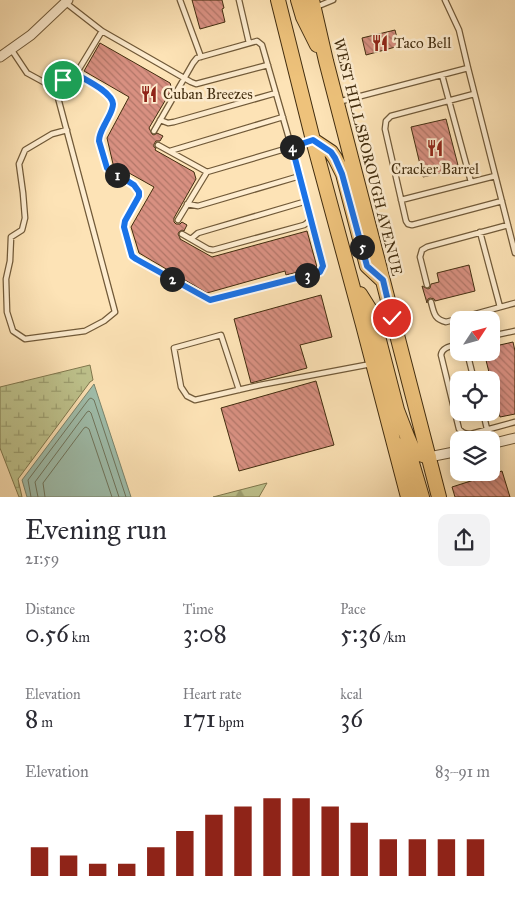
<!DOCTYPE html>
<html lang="en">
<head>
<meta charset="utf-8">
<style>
  :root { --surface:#fff; --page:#f2f2f3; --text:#2b2b33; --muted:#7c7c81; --accent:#8f2418 }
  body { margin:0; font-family:"IM FELL Great Primer",serif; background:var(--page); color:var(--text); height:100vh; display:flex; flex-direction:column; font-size:19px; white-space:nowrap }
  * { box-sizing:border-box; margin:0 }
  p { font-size:16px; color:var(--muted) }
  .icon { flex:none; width:28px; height:28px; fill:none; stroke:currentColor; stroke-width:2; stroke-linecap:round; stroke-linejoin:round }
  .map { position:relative; height:497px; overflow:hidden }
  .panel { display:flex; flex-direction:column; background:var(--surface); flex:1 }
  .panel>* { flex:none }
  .needle { width:32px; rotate:54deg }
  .fabs { position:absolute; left:450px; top:311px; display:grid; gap:10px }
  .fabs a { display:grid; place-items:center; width:50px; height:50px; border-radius:10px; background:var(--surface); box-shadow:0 2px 12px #0003; font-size:25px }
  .pin { position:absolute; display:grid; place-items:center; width:42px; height:42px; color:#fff; margin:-21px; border:2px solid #fff; border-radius:50%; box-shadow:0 1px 5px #0007 }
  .km { position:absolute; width:25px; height:25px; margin:-12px; border-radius:50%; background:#222; color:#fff; font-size:14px; line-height:25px; text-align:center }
  .round { display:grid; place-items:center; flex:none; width:52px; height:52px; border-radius:10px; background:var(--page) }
  .headline { display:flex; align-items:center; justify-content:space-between; height:85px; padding:0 25px }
  h1 { font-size:28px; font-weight:600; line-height:38px }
  .figures { display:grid; grid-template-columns:repeat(3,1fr); gap:8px; height:85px; padding:5px 25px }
  .figures div { display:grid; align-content:center }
  .figures b { font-size:25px; font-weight:600 }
  .figures small { font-size:14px; font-weight:400 }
  .figures p { font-size:14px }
  .chart { height:140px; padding:10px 25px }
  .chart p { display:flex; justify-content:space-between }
  .chart svg { width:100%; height:90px; margin-top:5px; stroke:var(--accent); stroke-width:6 }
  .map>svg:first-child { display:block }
  .forest { fill:url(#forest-firs); stroke:#80784e }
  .wetland { fill:url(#wetland-marsh); stroke:#80784e }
  .water { fill:#9fbeac; stroke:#7a846d }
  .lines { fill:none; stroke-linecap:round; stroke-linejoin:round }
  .shore { stroke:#70765e; stroke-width:1 }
  .building { fill:url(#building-back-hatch); stroke:#422d0f }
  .service-casing { stroke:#715a39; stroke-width:7 }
  .minor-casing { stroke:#715a39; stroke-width:11 }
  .primary-casing { stroke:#422d0f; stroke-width:16 }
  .service { stroke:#feedd0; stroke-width:4.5 }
  .minor { stroke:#feedd0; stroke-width:9 }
  .primary { stroke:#eec27b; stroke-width:14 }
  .route-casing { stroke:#fff; stroke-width:10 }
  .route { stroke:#1a73e8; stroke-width:6 }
  .labels { text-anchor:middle; stroke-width:5; stroke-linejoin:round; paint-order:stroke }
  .poi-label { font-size:15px; fill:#422d0f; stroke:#feedd0; text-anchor:start }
  .street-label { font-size:15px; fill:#422d0f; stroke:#feedd0 }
</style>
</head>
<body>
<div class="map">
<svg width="515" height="497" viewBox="0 0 515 497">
  <defs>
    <pattern id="forest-firs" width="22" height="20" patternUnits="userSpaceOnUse" patternTransform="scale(1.25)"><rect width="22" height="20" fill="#bfc48e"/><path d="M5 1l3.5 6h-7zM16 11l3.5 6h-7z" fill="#9da072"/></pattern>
    <pattern id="wetland-marsh" width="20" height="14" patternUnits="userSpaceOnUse" patternTransform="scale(1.25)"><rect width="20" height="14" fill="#bfc48e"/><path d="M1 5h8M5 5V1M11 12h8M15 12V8" fill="none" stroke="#9da072"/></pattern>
    <pattern id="building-back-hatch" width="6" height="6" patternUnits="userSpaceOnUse" patternTransform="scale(1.25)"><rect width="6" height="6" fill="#d89081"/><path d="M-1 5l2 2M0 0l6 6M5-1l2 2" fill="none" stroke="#b17668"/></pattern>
  </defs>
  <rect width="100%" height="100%" fill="#fde3b6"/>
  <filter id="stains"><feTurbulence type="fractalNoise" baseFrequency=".004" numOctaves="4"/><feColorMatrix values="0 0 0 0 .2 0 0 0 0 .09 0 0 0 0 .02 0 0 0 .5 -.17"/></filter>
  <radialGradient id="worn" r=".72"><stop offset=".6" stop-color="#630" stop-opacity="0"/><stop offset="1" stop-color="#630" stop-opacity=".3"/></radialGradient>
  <path class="forest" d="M 267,483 L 259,497 L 213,497 Z"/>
  <path class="wetland" d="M 90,365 L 93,380 L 90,382 L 18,479 L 22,497 L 19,497 L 0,448 L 0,387 Z"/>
  <path class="water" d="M 94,384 L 131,497 L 27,497 L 22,480 Z"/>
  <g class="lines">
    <path class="shore" d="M 31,497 L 28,480 L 89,399 L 91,398 L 94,400 L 126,497
      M 38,497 L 35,482 L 87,412 L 89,411 L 91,413 L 119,497
      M 45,497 L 43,483 L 84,428 L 86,427 L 89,429 L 112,497"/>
  </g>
  <path class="building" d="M 192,0 L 222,0 L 224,8 L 222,9 L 225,22 L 200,29 Z
    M 395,30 L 399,46 L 366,55 L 362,38 Z
    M 100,43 L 170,83 L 172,89 L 149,128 L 152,134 L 154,135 L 157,133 L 163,136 L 160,141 L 156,141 L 154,144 L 154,147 L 156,148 L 155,150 L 194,172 L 196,179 L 174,218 L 174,222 L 176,224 L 180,224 L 182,222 L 187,225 L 184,231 L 182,230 L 179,232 L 178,234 L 180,238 L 180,239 L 212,257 L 307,231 L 317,267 L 286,275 L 285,271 L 207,293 L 139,253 L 131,227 L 154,187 L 113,164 L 107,138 L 129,97 L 84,71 Z
    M 446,119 L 459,169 L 423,177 L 411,127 Z
    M 469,265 L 475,291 L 435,301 L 434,299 L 430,298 L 428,299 L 427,303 L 422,286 L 428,289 L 430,288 L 431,284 L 439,282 L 437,273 Z
    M 321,295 L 332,337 L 300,345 L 307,368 L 251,383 L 234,319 Z
    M 513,342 L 515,351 L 515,414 L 500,417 L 484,352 L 491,352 L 491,347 Z
    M 316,381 L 334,445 L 239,471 L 221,408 Z
    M 502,471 L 510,497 L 455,497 L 452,487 Z"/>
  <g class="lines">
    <g class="service-casing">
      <path id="service" d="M 180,0 L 201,57
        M 239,0 L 249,43
        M 445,0 L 459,30 L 468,68 L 515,253
        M 66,3 L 102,31 L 191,82 L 196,84 L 268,65
        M 316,7 L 333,0
        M 102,31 L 76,74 C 86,80 112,92 113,104 C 113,110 109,116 106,122 C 103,128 99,134 99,141 L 107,168 L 134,185 L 139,192 L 139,196 L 125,221 L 124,227 L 132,256 L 136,259 L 210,300 L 320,272 L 323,266 L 311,218
        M 11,49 L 27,73 L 49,85 L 57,94 L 115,312 L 104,321 L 85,331 L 25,339 L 13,331 L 7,312 L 6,279 L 10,261 L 11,237 L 22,230 L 25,218 L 23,193 L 19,164 L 25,150 L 52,134 L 67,130
        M 442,75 L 471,182
        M 49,85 L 76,74
        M 474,94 L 391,116 L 386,121 L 385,129 L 406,221 L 408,224 L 412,225 L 502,201
        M 338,102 L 468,68
        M 160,120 L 168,123 L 174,122 L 276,93
        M 154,131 L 193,63 L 197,58 L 257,41 L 262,45 L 307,201 C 309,212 315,219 304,225 L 213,250 L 208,249 L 182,234
        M 158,145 L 207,172 L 178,220
        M 170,151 L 283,117
        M 207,172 L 312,141
        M 401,200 L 495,176
        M 187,204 L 198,206 L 300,176
        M 480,232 L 500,307
        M 191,239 L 198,233 L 307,201
        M 427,285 L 420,257 L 422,250 L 427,247 L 508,225
        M 431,302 C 434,313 434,319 446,322 L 515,303
        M 491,336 L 515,331
        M 459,344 C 452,346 442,347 441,355 L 459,429 C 463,433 465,434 471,434 L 515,422
        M 467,352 L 474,380
        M 239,390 L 221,335 L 174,348 L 181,387 L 187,396 L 195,400 L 260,385 L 371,364
        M 483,412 L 487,429"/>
    </g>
    <g class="minor-casing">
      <path id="minor" d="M 0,57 L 31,35 L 68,0
        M 491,444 L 515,438
        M 429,457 L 459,451"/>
    </g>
    <g class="primary-casing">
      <path id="primary" d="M 278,0 L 313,140 L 363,325 L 408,497
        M 298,0 L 303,17 L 317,45
        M 312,0 L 326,61 L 439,497
        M 313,140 L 331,152 L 335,158 L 343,174 L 367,266 L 382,280
        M 360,294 L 372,313 L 397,410 L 407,436 L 413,450 L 420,454 L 429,457
        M 395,443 L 412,463 L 422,497"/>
    </g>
    <use href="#service" class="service"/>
    <use href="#minor" class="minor"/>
    <use href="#primary" class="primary"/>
  </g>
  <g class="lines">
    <g class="route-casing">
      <path id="route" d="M 63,80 L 76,74 C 86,80 112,92 113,104 C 113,110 109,116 106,122 C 103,128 99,134 99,141 L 107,168 L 134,185 L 139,192 L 139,196 L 125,221 L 124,227 L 132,256 L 136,259 L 210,300 L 320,272 L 323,266 L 292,147 L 313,140 L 331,152 L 335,158 L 342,174 L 367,266 L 383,280 L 392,318"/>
    </g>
    <use href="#route" class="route"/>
  </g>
  <defs>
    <g id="restaurant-bare" transform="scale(1.35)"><path d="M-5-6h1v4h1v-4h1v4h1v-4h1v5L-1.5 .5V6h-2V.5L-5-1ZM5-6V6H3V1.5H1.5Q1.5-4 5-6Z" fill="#8f2418" stroke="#feedd0" stroke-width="2.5" paint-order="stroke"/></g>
  </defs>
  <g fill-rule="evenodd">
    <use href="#restaurant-bare" x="380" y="43"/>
    <use href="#restaurant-bare" x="149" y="94"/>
    <use href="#restaurant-bare" x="435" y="148"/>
  </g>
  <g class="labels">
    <g class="poi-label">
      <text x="394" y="48">Taco Bell</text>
      <text x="163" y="99">Cuban Breezes</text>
      <text x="435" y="174" text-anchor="middle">Cracker Barrel</text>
    </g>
    <g class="street-label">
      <text transform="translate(368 157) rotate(76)" y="5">WEST HILLSBOROUGH AVENUE</text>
    </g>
  </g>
  <rect width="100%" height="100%" filter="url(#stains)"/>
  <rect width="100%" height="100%" fill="url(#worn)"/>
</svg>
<div class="fabs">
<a><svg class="needle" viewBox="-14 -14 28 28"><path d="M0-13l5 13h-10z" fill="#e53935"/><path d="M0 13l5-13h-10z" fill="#7c7c81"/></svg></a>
<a><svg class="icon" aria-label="locate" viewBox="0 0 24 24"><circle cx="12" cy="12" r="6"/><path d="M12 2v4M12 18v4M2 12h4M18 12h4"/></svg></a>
<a><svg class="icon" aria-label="layers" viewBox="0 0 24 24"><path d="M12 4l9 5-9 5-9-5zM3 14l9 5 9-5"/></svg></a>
</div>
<div class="pin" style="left:63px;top:80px;background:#1e9e55"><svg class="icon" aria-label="arrive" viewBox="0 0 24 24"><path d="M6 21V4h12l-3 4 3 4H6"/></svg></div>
<div class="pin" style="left:392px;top:318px;background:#d93025"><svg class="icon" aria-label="check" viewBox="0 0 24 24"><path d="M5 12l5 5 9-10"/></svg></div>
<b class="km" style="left:117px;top:175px">1</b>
<b class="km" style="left:172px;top:279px">2</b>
<b class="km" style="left:307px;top:275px">3</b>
<b class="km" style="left:292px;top:147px">4</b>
<b class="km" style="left:362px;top:247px">5</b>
</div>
<section class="panel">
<div class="headline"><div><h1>Evening run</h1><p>21:59</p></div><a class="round"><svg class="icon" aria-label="share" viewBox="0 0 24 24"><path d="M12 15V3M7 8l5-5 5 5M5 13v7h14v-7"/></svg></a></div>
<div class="figures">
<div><p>Distance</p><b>0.56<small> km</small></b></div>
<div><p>Time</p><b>3:08</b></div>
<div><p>Pace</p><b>5:36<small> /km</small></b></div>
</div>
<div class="figures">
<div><p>Elevation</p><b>8<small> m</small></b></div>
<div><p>Heart rate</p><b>171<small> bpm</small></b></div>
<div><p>kcal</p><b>36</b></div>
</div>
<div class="chart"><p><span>Elevation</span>83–91 m</p>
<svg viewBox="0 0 160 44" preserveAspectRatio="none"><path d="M5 44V30M15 44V34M25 44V38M35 44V38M45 44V30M55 44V22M65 44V14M75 44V10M85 44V6M95 44V6M105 44V10M115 44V18M125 44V26M135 44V26M145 44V26M155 44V26"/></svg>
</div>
</section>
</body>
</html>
